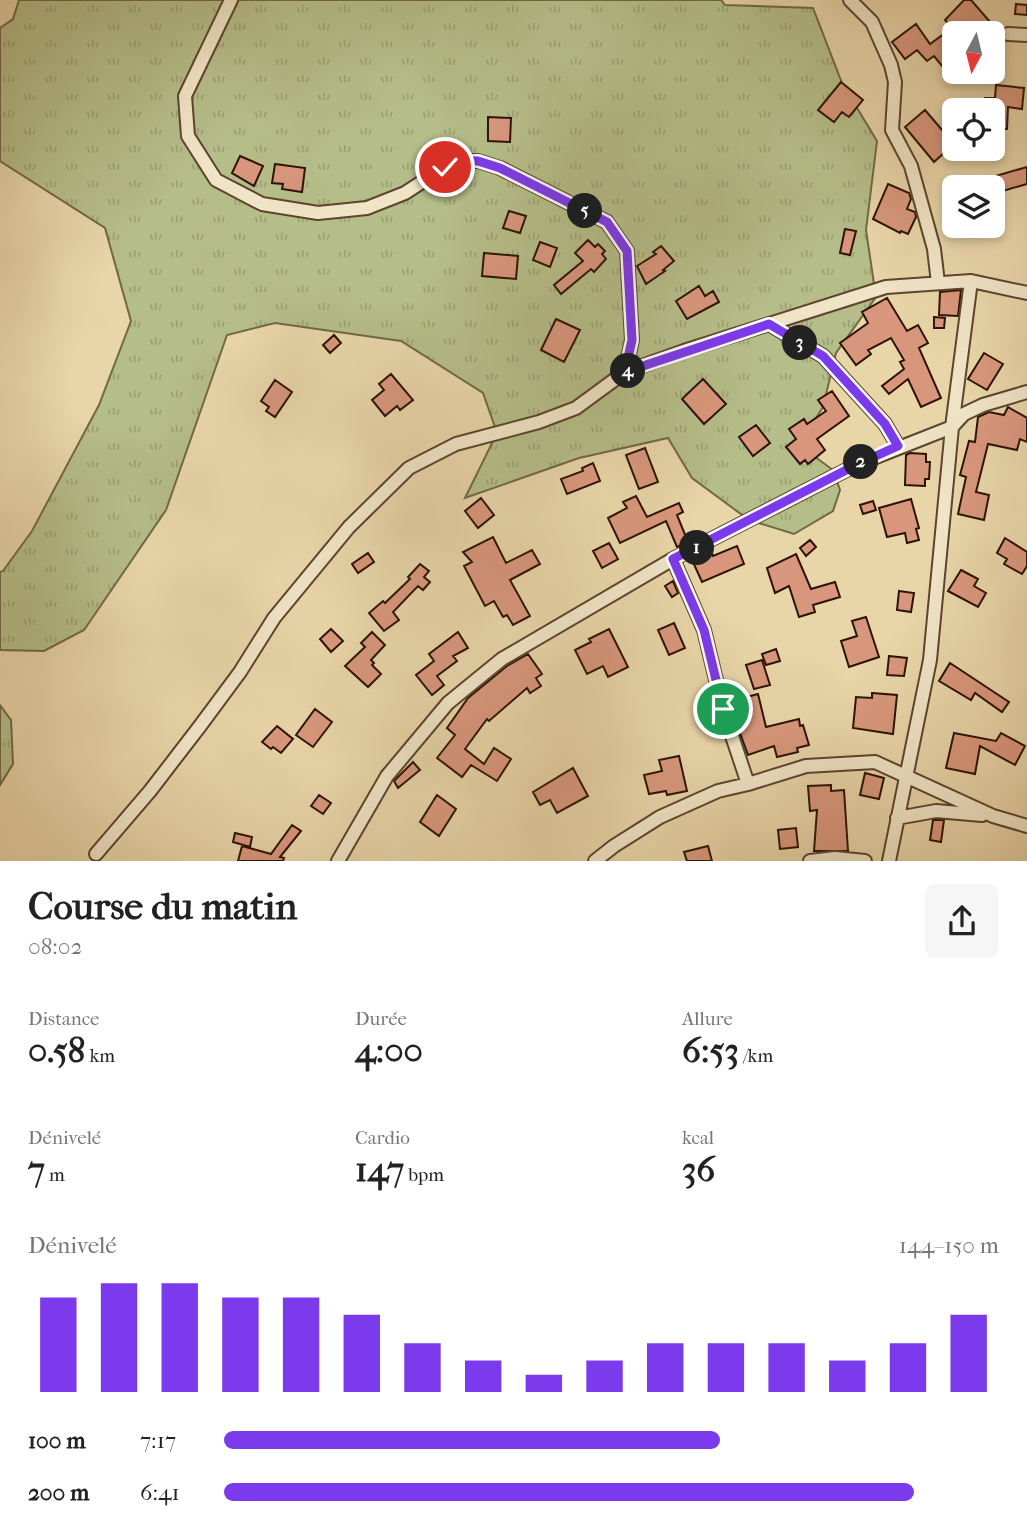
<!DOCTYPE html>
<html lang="fr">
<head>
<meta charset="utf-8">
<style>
  :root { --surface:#fff; --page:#f6f6f6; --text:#222; --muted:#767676; --accent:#7c3aed }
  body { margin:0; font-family:"IM FELL French Canon",serif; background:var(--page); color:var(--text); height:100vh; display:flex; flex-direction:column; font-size:26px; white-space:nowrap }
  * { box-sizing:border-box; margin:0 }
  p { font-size:23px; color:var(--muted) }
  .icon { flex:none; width:38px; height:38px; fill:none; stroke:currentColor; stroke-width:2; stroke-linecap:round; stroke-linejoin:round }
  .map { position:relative; height:861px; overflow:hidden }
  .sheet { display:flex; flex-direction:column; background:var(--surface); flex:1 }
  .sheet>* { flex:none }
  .needle { width:46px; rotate:187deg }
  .fabs { position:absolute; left:942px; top:21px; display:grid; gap:14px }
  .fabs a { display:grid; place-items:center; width:63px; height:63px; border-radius:10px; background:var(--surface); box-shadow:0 4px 10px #0003; font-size:35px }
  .pin { position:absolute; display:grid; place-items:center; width:60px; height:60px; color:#fff; margin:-30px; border:4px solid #fff; border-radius:50%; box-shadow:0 2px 7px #0007 }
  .km { position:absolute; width:35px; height:35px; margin:-18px; border-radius:50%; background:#222; color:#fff; font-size:19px; line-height:35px; text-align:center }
  .round { display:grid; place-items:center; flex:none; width:74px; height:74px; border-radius:10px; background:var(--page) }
  .summary { display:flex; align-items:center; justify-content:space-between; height:119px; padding:0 28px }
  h1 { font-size:38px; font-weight:700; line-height:52px }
  .metrics { display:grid; grid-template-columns:repeat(3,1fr); gap:10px; height:119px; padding:7px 28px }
  .metrics div { display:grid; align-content:center }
  .metrics b { font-size:35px; font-weight:700 }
  .metrics small { font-size:19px; font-weight:400 }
  .metrics p { font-size:19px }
  .chart { height:196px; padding:14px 28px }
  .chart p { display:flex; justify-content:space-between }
  .chart svg { width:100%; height:126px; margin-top:7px; stroke:var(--accent); stroke-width:6 }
  ul { padding:0 28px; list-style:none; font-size:23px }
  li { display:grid; grid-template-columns:112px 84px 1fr; align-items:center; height:52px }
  li i { height:18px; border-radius:9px; background:var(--accent) }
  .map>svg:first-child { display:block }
  .grass { fill:url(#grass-tufts); stroke:#716846; stroke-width:2 }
  .building { fill:#d8977c; stroke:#2d1305; stroke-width:2 }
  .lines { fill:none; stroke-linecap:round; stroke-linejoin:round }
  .minor-casing { stroke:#5c442e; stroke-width:16 }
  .minor { stroke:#f0e4c6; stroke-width:12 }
  .route-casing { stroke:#fff; stroke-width:14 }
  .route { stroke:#7c3aed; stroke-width:9 }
</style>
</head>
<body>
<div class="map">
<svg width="1027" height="861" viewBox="0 0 1027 861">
  <defs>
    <pattern id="grass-tufts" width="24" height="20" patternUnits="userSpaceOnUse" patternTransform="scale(1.75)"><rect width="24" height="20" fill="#b5bd88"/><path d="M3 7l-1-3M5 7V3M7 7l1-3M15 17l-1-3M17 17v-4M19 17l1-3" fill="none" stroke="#9ca274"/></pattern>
  </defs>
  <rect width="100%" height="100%" fill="#e8d5a8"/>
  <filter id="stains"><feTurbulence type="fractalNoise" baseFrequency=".00286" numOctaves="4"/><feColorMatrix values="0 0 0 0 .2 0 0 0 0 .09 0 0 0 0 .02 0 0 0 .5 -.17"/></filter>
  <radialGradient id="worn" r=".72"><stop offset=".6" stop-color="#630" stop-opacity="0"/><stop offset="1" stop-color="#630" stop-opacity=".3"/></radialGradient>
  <path class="grass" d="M 19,0 L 721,0 L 725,5 L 813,8 L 842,83 L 877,141 L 866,230 L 876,297 L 836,353 L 823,407 L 799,445 L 833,470 L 840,490 L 833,511 L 794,534 L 749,520 L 692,478 L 668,438 L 579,458 L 465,498 L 497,433 L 483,393 L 401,341 L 275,323 L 227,335 L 166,510 L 84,630 L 44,651 L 0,650 L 0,572 L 3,571 L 32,531 L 99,405 L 131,321 L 105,228 L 0,161 L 0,28 L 13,19 Z
    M 0,705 L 11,720 L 13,764 L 0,785 Z"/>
  <path class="building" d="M 964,0 L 971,0 L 991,23 L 979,33 L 972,33 L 967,28 L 961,33 L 954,33 L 954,45 L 948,50 L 954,57 L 954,66 L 947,72 L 934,56 L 927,61 L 917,50 L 905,59 L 892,42 L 916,24 L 930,44 L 952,28 L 945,20 Z
    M 1016,4 L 1027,5 L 1027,15 L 1015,14 Z
    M 841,82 L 863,100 L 849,117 L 842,112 L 834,122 L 818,110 Z
    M 996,85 L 1024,88 L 1022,109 L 1008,107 L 1007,129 L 992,129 L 992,110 L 984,110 L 985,98 L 995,98 Z
    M 925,110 L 954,144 L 934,162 L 905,127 Z
    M 488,117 L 511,118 L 510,142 L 488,141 Z
    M 240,156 L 263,166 L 254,186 L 232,173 Z
    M 275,164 L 305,168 L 302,192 L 282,189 L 283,184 L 272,183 Z
    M 1027,167 L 1027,184 L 999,192 L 1003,208 L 992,210 L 992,177 Z
    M 888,184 L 909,193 L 911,199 L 907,209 L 915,212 L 916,217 L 908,234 L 901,231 L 900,233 L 873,219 Z
    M 509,211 L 526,216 L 520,233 L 503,228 Z
    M 845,229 L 856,231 L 850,255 L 840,253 Z
    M 588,240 L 595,247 L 598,244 L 605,251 L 602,254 L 606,259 L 594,272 L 591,269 L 561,294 L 554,285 L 583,261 L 575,253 Z
    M 540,242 L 557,248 L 550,267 L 533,260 Z
    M 661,246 L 674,261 L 663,270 L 665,271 L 646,284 L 637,266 L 656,254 L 653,252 Z
    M 484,253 L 518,256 L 516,279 L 482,276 Z
    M 699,286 L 705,296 L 713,291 L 719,302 L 687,319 L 676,301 Z
    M 961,290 L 958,316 L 939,315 L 940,292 Z
    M 887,298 L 907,331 L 918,325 L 928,343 L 919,348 L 941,398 L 921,407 L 908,379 L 889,394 L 882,386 L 904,369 L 900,362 L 904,360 L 891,338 L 868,350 L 871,354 L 856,365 L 840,343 L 868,323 L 862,312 Z
    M 934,317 L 945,318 L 944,328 L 934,328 Z
    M 556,319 L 580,330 L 564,362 L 541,350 Z
    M 334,335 L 341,343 L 330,353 L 323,345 Z
    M 984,353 L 1003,364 L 987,390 L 968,379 Z
    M 391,374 L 413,400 L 400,410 L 397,406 L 385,416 L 372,400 L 384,390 L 379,384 Z
    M 703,379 L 726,404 L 704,424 L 682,399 Z
    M 275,380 L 292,392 L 275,417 L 266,411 L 269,407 L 261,401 Z
    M 832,391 L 849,416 L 817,439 L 825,450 L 808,464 L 805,460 L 800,464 L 786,447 L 796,439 L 789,429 L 804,419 L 807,424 L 826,411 L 818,400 Z
    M 1008,407 L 1027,418 L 1027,442 L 1020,439 L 1017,450 L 988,444 L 976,492 L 989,495 L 984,520 L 958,514 L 966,477 L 960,475 L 969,441 L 975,442 L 978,417 L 989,412 L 1004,415 Z
    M 756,425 L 770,443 L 753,456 L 739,437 Z
    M 645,448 L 658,482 L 639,489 L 626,455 Z
    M 910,453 L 926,454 L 926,462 L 930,462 L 929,479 L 925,479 L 925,486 L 905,485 L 906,455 Z
    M 593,463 L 600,481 L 567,494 L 561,479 L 583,471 L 582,468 Z
    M 636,496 L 647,517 L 679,503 L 683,512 L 677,515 L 688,542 L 677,547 L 666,521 L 620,543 L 608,518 L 627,508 L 623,502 Z
    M 481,498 L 494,515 L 478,528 L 465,511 Z
    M 911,499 L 919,528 L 916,529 L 919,540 L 907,543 L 905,533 L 887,537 L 879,508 Z
    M 873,501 L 876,510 L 863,514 L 860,505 Z
    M 493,537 L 506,563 L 532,550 L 540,564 L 510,580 L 530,616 L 513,625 L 507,615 L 503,617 L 494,601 L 485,606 L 464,566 L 472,562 L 463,552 Z
    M 1005,538 L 1027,552 L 1027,566 L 1022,574 L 1004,564 L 1007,559 L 997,553 Z
    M 810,540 L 816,547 L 806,556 L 800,548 Z
    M 609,543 L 618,559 L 602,568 L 593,551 Z
    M 737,546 L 744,564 L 702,582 L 692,560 L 711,551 L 713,556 Z
    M 368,553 L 374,562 L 358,573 L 352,564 Z
    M 796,554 L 811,589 L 835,582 L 840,597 L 813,605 L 815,612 L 799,617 L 789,586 L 775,593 L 767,568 Z
    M 420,564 L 429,571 L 424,577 L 430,582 L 423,590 L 418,586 L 393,612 L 399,620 L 384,631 L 369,613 L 383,601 L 385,603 L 410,579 L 408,577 Z
    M 961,570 L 978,579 L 974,586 L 986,593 L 978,607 L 948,591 Z
    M 673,581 L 678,593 L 672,597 L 665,586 Z
    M 899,591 L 914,593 L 911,612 L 897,610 Z
    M 866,617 L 879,657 L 849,667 L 841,641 L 857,636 L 852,621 Z
    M 674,623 L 685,648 L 669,655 L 658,630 Z
    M 331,629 L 343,641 L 331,652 L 320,639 Z
    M 609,629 L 628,667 L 608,677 L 603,666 L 587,674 L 575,650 L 591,642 L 589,639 Z
    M 372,632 L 385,645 L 371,660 L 374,663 L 372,665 L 381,674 L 368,687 L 345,666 L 365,647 L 361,643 Z
    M 458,632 L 468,648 L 453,656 L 457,661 L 437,676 L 444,685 L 432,695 L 416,675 L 434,661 L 429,654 Z
    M 776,649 L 780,661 L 766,665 L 762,654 Z
    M 528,654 L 542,674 L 536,678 L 541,686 L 530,693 L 527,688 L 489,721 L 487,719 L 465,749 L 484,764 L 494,748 L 511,759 L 497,781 L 471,765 L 462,777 L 437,758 L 455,735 L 447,728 L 468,698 L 507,666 Z
    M 889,656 L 907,658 L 904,676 L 887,675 Z
    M 762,660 L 770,685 L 754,689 L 746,665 Z
    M 950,663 L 1009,702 L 1002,712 L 975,693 L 971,700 L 939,681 Z
    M 872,693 L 897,695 L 893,734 L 853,728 L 856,697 L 872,698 Z
    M 758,694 L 766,727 L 799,719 L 800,726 L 803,725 L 809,745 L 797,748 L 798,752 L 777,757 L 774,746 L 748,755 L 736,722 L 744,720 L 739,699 Z
    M 315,709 L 332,722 L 313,747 L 296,735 Z
    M 277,726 L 293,739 L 281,753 L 273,747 L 271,749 L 262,742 Z
    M 954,733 L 996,741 L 1001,733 L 1025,746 L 1015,765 L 980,746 L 975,774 L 946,768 Z
    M 679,756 L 687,791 L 667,795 L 666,791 L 649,794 L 644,775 L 662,771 L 659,760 Z
    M 413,762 L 420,770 L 398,788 L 394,781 Z
    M 573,768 L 588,796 L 557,813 L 550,800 L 540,805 L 533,792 Z
    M 865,773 L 884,778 L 879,799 L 860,795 Z
    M 831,785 L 831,791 L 844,790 L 848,851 L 814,851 L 817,810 L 810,811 L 808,786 Z
    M 319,795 L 331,803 L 323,814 L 311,806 Z
    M 437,795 L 456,809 L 439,836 L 420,822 Z
    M 933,820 L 944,820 L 941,842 L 930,840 Z
    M 292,825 L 301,831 L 280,857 L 284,858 L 283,861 L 238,861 L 242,846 L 271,854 Z
    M 796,828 L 798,847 L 780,849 L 778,830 Z
    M 235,833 L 252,837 L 250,847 L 233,842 Z
    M 708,846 L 712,861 L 687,861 L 684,852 Z"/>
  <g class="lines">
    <g class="minor-casing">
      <path id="minor" d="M 231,0 L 185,96 L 188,136 L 216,180 L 262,204 L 318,213 L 367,208 L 405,193 L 445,167 L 462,161 L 478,161 L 500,168 L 607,222 L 627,251 L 632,340 L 625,372
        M 850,0 L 872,22 L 891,65 L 895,82 L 892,130 L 911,166 L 934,249 L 938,283
        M 1008,34 L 1027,35
        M 769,324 L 823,356 L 885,424 L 898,446
        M 673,559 L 704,630 L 723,709 L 748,784
        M 897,818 L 936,811 L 982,815
        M 96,854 L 150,791 L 200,726 L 240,672 L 274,618 L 349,527 L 409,468 L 456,444 L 539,422 L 576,408 L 625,372 L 684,351 L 886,287 L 971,281 L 1027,293
        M 338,861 L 387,776 L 448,703 L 502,659 L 673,559 L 858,464 L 952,427 L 964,414 L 983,405 L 1027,392
        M 595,861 L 614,846 L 660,817 L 718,791 L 748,784 L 806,766 L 875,762 L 993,816 L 1027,826
        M 810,861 L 835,858 L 865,861
        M 889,861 L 930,660 L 952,427 L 971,281"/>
    </g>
    <use href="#minor" class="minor"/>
  </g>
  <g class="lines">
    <g class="route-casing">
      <path id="route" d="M 445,167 L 462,161 L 478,161 L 500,168 L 607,222 L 627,251 L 632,340 L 625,372 L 769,324 L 823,356 L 885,424 L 898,446 L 858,464 L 673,559 L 704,630 L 723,709"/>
    </g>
    <use href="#route" class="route"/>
  </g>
  <rect width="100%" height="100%" filter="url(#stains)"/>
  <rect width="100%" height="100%" fill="url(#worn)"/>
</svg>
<div class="fabs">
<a><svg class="needle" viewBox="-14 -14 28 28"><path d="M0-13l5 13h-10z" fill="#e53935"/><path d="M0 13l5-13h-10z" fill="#767676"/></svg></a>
<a><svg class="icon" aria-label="locate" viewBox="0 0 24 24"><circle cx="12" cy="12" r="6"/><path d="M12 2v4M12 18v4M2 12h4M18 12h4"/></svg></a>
<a><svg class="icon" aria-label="layers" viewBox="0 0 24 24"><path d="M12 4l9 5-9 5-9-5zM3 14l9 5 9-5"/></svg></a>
</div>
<div class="pin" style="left:723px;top:709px;background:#1e9e55"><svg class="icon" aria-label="arrive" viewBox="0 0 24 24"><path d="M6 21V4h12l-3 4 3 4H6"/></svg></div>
<div class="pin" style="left:445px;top:167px;background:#d93025"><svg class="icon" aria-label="check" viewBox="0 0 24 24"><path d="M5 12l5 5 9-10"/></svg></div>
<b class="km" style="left:697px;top:548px">1</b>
<b class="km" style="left:861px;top:462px">2</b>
<b class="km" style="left:800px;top:343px">3</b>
<b class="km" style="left:628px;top:371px">4</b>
<b class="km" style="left:585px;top:211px">5</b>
</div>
<section class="sheet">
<div class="summary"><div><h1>Course du matin</h1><p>08:02</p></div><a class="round"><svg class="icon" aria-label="share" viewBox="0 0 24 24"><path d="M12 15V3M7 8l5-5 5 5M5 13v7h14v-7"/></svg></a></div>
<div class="metrics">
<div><p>Distance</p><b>0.58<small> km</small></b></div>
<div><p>Durée</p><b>4:00</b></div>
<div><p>Allure</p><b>6:53<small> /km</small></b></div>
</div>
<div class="metrics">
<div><p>Dénivelé</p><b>7<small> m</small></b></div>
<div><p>Cardio</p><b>147<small> bpm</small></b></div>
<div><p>kcal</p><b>36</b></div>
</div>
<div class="chart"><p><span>Dénivelé</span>144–150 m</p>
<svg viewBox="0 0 160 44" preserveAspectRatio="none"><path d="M5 44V11M15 44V6M25 44V6M35 44V11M45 44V11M55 44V17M65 44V27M75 44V33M85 44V38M95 44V33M105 44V27M115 44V27M125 44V27M135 44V33M145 44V27M155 44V17"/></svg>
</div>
<ul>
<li><b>100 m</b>7:17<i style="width:64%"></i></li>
<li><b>200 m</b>6:41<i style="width:89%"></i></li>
</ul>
</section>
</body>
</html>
